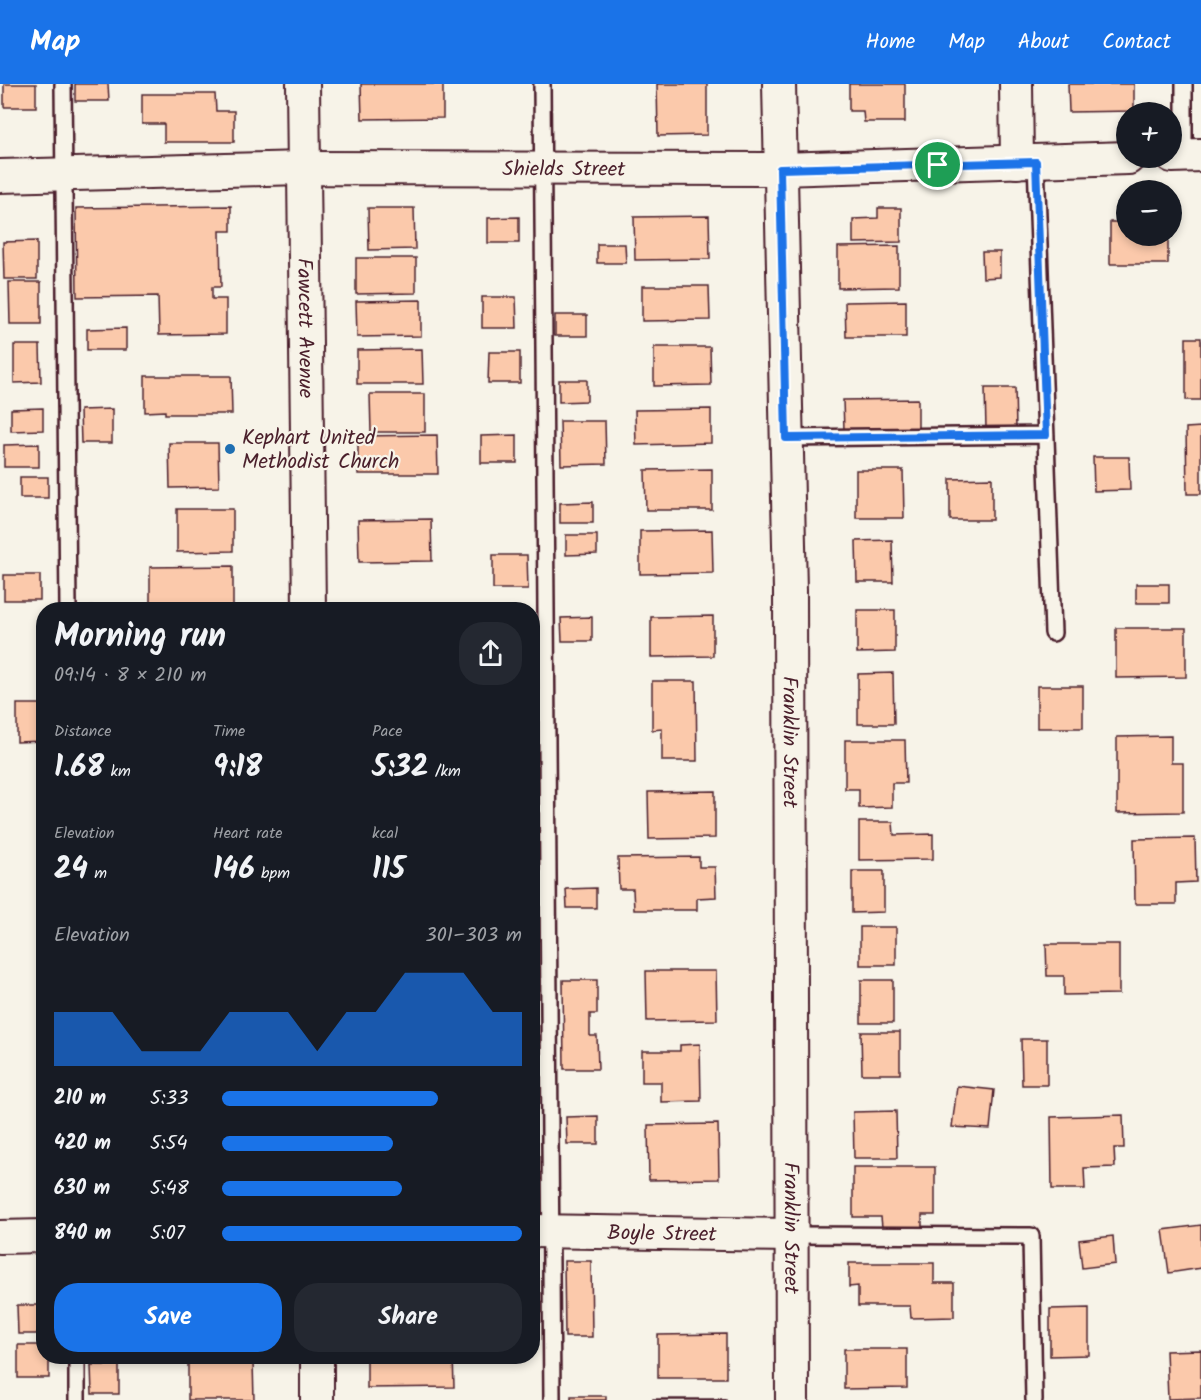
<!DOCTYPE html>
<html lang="en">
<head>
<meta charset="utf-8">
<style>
  :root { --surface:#171b24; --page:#242831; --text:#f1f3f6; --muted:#9ea1a6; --accent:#1a73e8 }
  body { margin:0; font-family:Kalam,sans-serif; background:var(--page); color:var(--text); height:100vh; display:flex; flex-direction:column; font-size:22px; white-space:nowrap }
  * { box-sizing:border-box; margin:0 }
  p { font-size:20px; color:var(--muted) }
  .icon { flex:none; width:33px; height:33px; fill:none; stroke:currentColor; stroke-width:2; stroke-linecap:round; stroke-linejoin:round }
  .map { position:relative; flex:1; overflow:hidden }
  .panel { position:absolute; left:36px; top:518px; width:504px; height:762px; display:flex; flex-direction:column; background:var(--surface); border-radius:24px; box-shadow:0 3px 9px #0003 }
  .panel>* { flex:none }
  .fabs { position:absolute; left:1116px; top:18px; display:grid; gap:12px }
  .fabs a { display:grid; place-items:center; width:66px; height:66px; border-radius:50%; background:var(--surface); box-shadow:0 3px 9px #0003; font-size:30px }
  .pin { position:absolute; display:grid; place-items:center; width:51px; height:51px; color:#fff; margin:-26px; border:3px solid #fff; border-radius:50%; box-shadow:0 2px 6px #0007 }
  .round { display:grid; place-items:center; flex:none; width:63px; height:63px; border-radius:24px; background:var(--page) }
  .headline { display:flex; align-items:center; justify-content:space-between; height:102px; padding:0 18px }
  h1 { font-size:33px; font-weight:700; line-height:45px }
  .metrics { display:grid; grid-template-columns:repeat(3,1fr); gap:9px; height:102px; padding:6px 18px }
  .metrics div { display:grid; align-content:center }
  .metrics b { font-size:30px; font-weight:700 }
  .metrics small { font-size:16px; font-weight:400 }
  .metrics p { font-size:16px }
  .chart { height:168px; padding:12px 18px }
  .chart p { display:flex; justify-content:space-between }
  .chart svg { width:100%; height:108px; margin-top:6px; fill:var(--accent); opacity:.7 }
  .cta { display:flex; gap:12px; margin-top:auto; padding:12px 18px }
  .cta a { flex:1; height:69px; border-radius:24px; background:var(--accent); color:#fff; font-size:24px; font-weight:700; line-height:69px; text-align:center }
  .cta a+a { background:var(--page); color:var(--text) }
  ul { padding:0 18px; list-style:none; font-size:20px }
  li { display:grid; grid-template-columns:96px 72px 1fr; align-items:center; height:45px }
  li i { height:15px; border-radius:8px; background:var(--accent) }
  header { display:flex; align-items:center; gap:36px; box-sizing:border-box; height:84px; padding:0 30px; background:var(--accent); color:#fff }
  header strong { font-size:28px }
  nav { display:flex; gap:33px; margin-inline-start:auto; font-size:21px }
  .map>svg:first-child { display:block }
  .building { fill:#fbc9ab; stroke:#4a1f2b; stroke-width:1.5 }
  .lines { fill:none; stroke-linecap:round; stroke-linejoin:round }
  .service-casing { stroke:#4a1f2b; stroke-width:20 }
  .minor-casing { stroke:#4a1f2b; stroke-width:36 }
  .service { stroke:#f7f3e8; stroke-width:15 }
  .minor { stroke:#f7f3e8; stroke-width:32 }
  .route-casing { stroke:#fff; stroke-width:12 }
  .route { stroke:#1a73e8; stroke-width:8 }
  .poi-dot { fill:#1f6fb2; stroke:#f7f3e8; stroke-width:2 }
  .labels { text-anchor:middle; stroke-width:4.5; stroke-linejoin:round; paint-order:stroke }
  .street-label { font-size:21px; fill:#4a1f2b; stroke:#f7f3e8 }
  .poi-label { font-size:21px; fill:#4a1f2b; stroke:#f7f3e8; text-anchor:start }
</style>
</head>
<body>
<header>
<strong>Map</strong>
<nav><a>Home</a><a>Map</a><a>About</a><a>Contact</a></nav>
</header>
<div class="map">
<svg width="1201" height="1316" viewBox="0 0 1201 1316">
  <rect width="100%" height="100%" fill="#f7f3e8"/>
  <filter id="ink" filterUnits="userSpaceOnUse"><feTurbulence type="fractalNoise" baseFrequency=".0167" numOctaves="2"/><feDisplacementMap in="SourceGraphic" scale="12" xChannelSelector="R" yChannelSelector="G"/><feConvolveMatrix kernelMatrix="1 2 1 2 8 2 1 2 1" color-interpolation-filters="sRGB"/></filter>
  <g filter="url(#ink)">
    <path class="building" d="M 4,0 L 36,0 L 36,23 L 4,23 Z
      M 75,0 L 108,0 L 109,17 L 75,17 Z
      M 361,0 L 443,0 L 443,34 L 362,35 Z
      M 657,0 L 707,0 L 707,51 L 658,52 Z
      M 849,0 L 905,0 L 905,38 L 864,38 L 863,27 L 849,27 Z
      M 1068,0 L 1134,0 L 1134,27 L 1069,28 Z
      M 142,10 L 215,10 L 216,27 L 234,27 L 234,58 L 164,58 L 164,40 L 142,40 Z
      M 231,122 L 231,147 L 220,147 L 221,203 L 212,203 L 212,215 L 226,215 L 226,250 L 159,251 L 158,212 L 77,213 L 76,124 Z
      M 368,124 L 414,124 L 415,165 L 369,166 Z
      M 878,124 L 901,124 L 901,158 L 853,159 L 853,135 L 878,134 Z
      M 709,132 L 710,175 L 635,176 L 634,133 Z
      M 519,133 L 519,159 L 488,159 L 488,134 Z
      M 1110,138 L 1126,138 L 1126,152 L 1168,152 L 1168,180 L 1110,180 Z
      M 37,157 L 37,195 L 4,195 L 3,158 Z
      M 597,160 L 625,160 L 626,179 L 597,179 Z
      M 899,162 L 899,203 L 838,204 L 838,163 Z
      M 982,168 L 1000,168 L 1000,193 L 983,194 Z
      M 356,174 L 416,174 L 416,209 L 356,210 Z
      M 9,198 L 41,198 L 41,240 L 10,240 Z
      M 642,202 L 709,202 L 710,236 L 642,237 Z
      M 482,213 L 516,213 L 517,244 L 482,244 Z
      M 421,216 L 421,252 L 357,253 L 356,217 Z
      M 906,217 L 906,253 L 846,253 L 845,218 Z
      M 555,231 L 587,231 L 587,252 L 555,252 Z
      M 126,244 L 126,266 L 87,266 L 87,245 Z
      M 1186,254 L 1201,254 L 1201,316 L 1186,316 Z
      M 14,261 L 40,261 L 41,298 L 14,299 Z
      M 654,263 L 710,263 L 711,301 L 654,302 Z
      M 422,265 L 423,300 L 357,300 L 357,266 Z
      M 489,268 L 520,268 L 520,299 L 488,299 Z
      M 145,292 L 231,292 L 232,330 L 165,330 L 165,327 L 145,328 Z
      M 559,296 L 587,296 L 587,317 L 559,318 Z
      M 985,304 L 1015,304 L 1016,345 L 986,345 Z
      M 370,310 L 425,310 L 425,348 L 371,348 Z
      M 918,315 L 918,346 L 844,346 L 843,316 Z
      M 43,324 L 43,346 L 11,347 L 11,325 Z
      M 112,325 L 112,359 L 81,359 L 80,326 Z
      M 711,325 L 711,359 L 636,361 L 635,326 Z
      M 560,337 L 605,337 L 606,380 L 561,381 Z
      M 1201,343 L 1201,410 L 1187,410 L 1186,344 Z
      M 437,351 L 438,390 L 358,390 L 358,352 Z
      M 517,351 L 517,379 L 481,379 L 481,352 Z
      M 169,359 L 218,359 L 219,403 L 170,404 Z
      M 39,360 L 39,383 L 4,383 L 4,361 Z
      M 1093,373 L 1129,373 L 1130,406 L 1094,407 Z
      M 712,385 L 712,426 L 646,426 L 645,386 Z
      M 856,386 L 903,386 L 904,434 L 856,434 Z
      M 20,393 L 48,393 L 48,414 L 20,414 Z
      M 992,394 L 992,436 L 950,436 L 950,395 Z
      M 593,418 L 593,439 L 560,439 L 560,419 Z
      M 177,425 L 233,425 L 233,467 L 177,468 Z
      M 431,435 L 432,477 L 359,478 L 358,436 Z
      M 712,446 L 713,489 L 640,490 L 640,447 Z
      M 566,451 L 597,451 L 597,470 L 566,471 Z
      M 892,456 L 893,498 L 857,498 L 856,457 Z
      M 493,471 L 527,471 L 528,505 L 493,505 Z
      M 233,482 L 233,525 L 150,525 L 150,483 Z
      M 4,491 L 40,491 L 40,516 L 4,516 Z
      M 1136,500 L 1169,500 L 1169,519 L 1136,519 Z
      M 113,522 L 113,525 L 81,525 L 81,523 Z
      M 857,526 L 895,526 L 895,568 L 857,569 Z
      M 713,532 L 713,572 L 651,573 L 651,533 Z
      M 592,533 L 592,557 L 562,557 L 561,534 Z
      M 1116,544 L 1186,544 L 1186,593 L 1116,594 Z
      M 893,589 L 894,640 L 858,640 L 858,590 Z
      M 652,597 L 696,597 L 697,677 L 662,677 L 662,645 L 652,646 Z
      M 1037,602 L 1083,602 L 1083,644 L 1037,644 Z
      M 17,620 L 44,620 L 44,657 L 17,658 Z
      M 1171,652 L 1171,679 L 1183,679 L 1183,728 L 1117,729 L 1117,653 Z
      M 845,656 L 905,656 L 906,699 L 892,699 L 892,723 L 859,724 L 859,705 L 845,705 Z
      M 715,707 L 715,754 L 649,755 L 648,708 Z
      M 859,738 L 893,738 L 894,751 L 933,750 L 933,775 L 859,776 Z
      M 1195,754 L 1196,798 L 1176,799 L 1176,820 L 1135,820 L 1134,755 Z
      M 699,773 L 699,783 L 715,783 L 716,813 L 697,814 L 697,826 L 634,826 L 633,805 L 619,805 L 618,774 Z
      M 852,787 L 884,787 L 884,828 L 852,829 Z
      M 596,804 L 596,824 L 567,824 L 566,805 Z
      M 860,843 L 896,843 L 896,881 L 860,881 Z
      M 1046,860 L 1119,860 L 1119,910 L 1064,911 L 1064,892 L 1047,892 Z
      M 646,887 L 716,887 L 717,936 L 647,937 Z
      M 563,896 L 597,896 L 597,930 L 590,930 L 590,952 L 597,952 L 598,985 L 564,985 Z
      M 861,896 L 893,896 L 893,939 L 861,939 Z
      M 861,948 L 900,948 L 900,990 L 862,990 Z
      M 1021,955 L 1047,955 L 1047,1001 L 1022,1001 Z
      M 700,960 L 701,1017 L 661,1018 L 661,998 L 642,998 L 642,967 L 680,967 L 680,961 Z
      M 957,1002 L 994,1006 L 990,1045 L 952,1043 Z
      M 896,1027 L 897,1074 L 854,1074 L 853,1028 Z
      M 1123,1031 L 1124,1064 L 1114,1064 L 1115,1083 L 1084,1084 L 1085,1105 L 1052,1105 L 1051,1033 Z
      M 598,1032 L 598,1060 L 567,1060 L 566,1033 Z
      M 718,1040 L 719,1095 L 649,1096 L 648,1041 Z
      M 853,1083 L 935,1083 L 935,1131 L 922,1131 L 922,1143 L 882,1143 L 881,1133 L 853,1133 Z
      M 1201,1141 L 1201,1184 L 1169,1189 L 1163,1146 Z
      M 1113,1152 L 1115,1180 L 1082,1184 L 1079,1156 Z
      M 564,1177 L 591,1177 L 592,1253 L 565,1253 Z
      M 849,1179 L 934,1179 L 934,1199 L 954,1199 L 954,1233 L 911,1234 L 910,1222 L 858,1222 L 858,1202 L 849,1203 Z
      M 17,1221 L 44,1221 L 44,1250 L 18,1250 Z
      M 1089,1224 L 1089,1271 L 1050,1272 L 1050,1225 Z
      M 726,1250 L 726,1294 L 658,1294 L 658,1251 Z
      M 18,1261 L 44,1261 L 44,1272 L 49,1272 L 49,1294 L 18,1294 Z
      M 844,1265 L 907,1265 L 907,1304 L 844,1305 Z
      M 1201,1266 L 1201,1314 L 1168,1315 L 1166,1267 Z
      M 367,1272 L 453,1272 L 454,1303 L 367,1304 Z
      M 188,1278 L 253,1278 L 254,1316 L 188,1316 Z
      M 91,1281 L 119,1281 L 119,1310 L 92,1310 Z
      M 571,1312 L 606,1312 L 606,1316 L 571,1316 Z
      M 653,1315 L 726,1315 L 726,1316 L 653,1316 Z"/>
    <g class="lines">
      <g class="service-casing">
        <path id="service" d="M 63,0 L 68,525
          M 542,0 L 552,1316
          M 1184,0 L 1184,71
          M 1036,77 L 1053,549
          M 786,354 L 1046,351
          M 792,1151 L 1031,1152 L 1034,1316
          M 77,1272 L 77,1316"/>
      </g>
      <g class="minor-casing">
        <g id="minor">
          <path id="s1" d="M 303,0 L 309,525"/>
          <path id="s2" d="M 779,0 L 790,507 L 792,1316"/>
          <path d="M 1016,0 L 1017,78"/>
          <path d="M 1172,72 L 1201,71"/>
          <path id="s3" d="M 0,92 L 303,84 L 780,85 L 1128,74"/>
          <path id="s4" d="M 532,1147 L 792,1151"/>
          <path d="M 0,1153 L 44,1152"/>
          <path d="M 317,1272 L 317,1316"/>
        </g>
      </g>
      <use href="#service" class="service"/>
      <use href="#minor" class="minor"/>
    </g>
  </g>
  <g class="lines" filter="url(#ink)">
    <g class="route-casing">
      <path id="route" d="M 1036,78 L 1046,351 L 786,354 L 780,85 Z"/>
    </g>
    <use href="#route" class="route"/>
  </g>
  <circle class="poi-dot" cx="230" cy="365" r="6"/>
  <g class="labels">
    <g class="street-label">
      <text dy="7" stroke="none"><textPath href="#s3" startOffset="564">Shields Street</textPath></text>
      <text dy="7" stroke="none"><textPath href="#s1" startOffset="244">Fawcett Avenue</textPath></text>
      <text dy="7" stroke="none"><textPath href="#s2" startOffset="658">Franklin Street</textPath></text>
      <text dy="7" stroke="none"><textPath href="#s2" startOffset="1144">Franklin Street</textPath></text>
      <text dy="7" stroke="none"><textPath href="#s4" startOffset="130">Boyle Street</textPath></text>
    </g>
    <g class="poi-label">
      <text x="242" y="360">Kephart United<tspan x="242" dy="24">Methodist Church</tspan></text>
    </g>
  </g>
</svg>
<div class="fabs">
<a>+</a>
<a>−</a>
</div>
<div class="pin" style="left:938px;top:81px;background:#1e9e55"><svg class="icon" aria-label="arrive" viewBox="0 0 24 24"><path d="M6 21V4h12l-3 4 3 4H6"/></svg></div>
<section class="panel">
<div class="headline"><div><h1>Morning run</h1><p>09:14 · 8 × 210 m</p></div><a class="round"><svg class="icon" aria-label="share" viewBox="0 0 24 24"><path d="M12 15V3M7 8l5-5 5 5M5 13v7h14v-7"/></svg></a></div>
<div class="metrics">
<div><p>Distance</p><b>1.68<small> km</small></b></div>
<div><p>Time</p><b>9:18</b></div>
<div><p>Pace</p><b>5:32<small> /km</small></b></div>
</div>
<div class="metrics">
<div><p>Elevation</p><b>24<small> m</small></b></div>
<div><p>Heart rate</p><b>146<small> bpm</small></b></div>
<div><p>kcal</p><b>115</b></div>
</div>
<div class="chart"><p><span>Elevation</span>301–303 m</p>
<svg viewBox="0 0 160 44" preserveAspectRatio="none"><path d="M0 44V22L10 22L20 22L30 38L40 38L50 38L60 22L70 22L80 22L90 38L100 22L110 22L120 6L130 6L140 6L150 22L160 22V44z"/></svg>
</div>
<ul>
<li><b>210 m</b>5:33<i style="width:72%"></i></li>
<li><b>420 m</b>5:54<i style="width:57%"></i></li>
<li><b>630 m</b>5:48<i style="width:60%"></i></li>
<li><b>840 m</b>5:07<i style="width:100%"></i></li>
</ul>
<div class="cta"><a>Save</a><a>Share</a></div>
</section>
</div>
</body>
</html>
